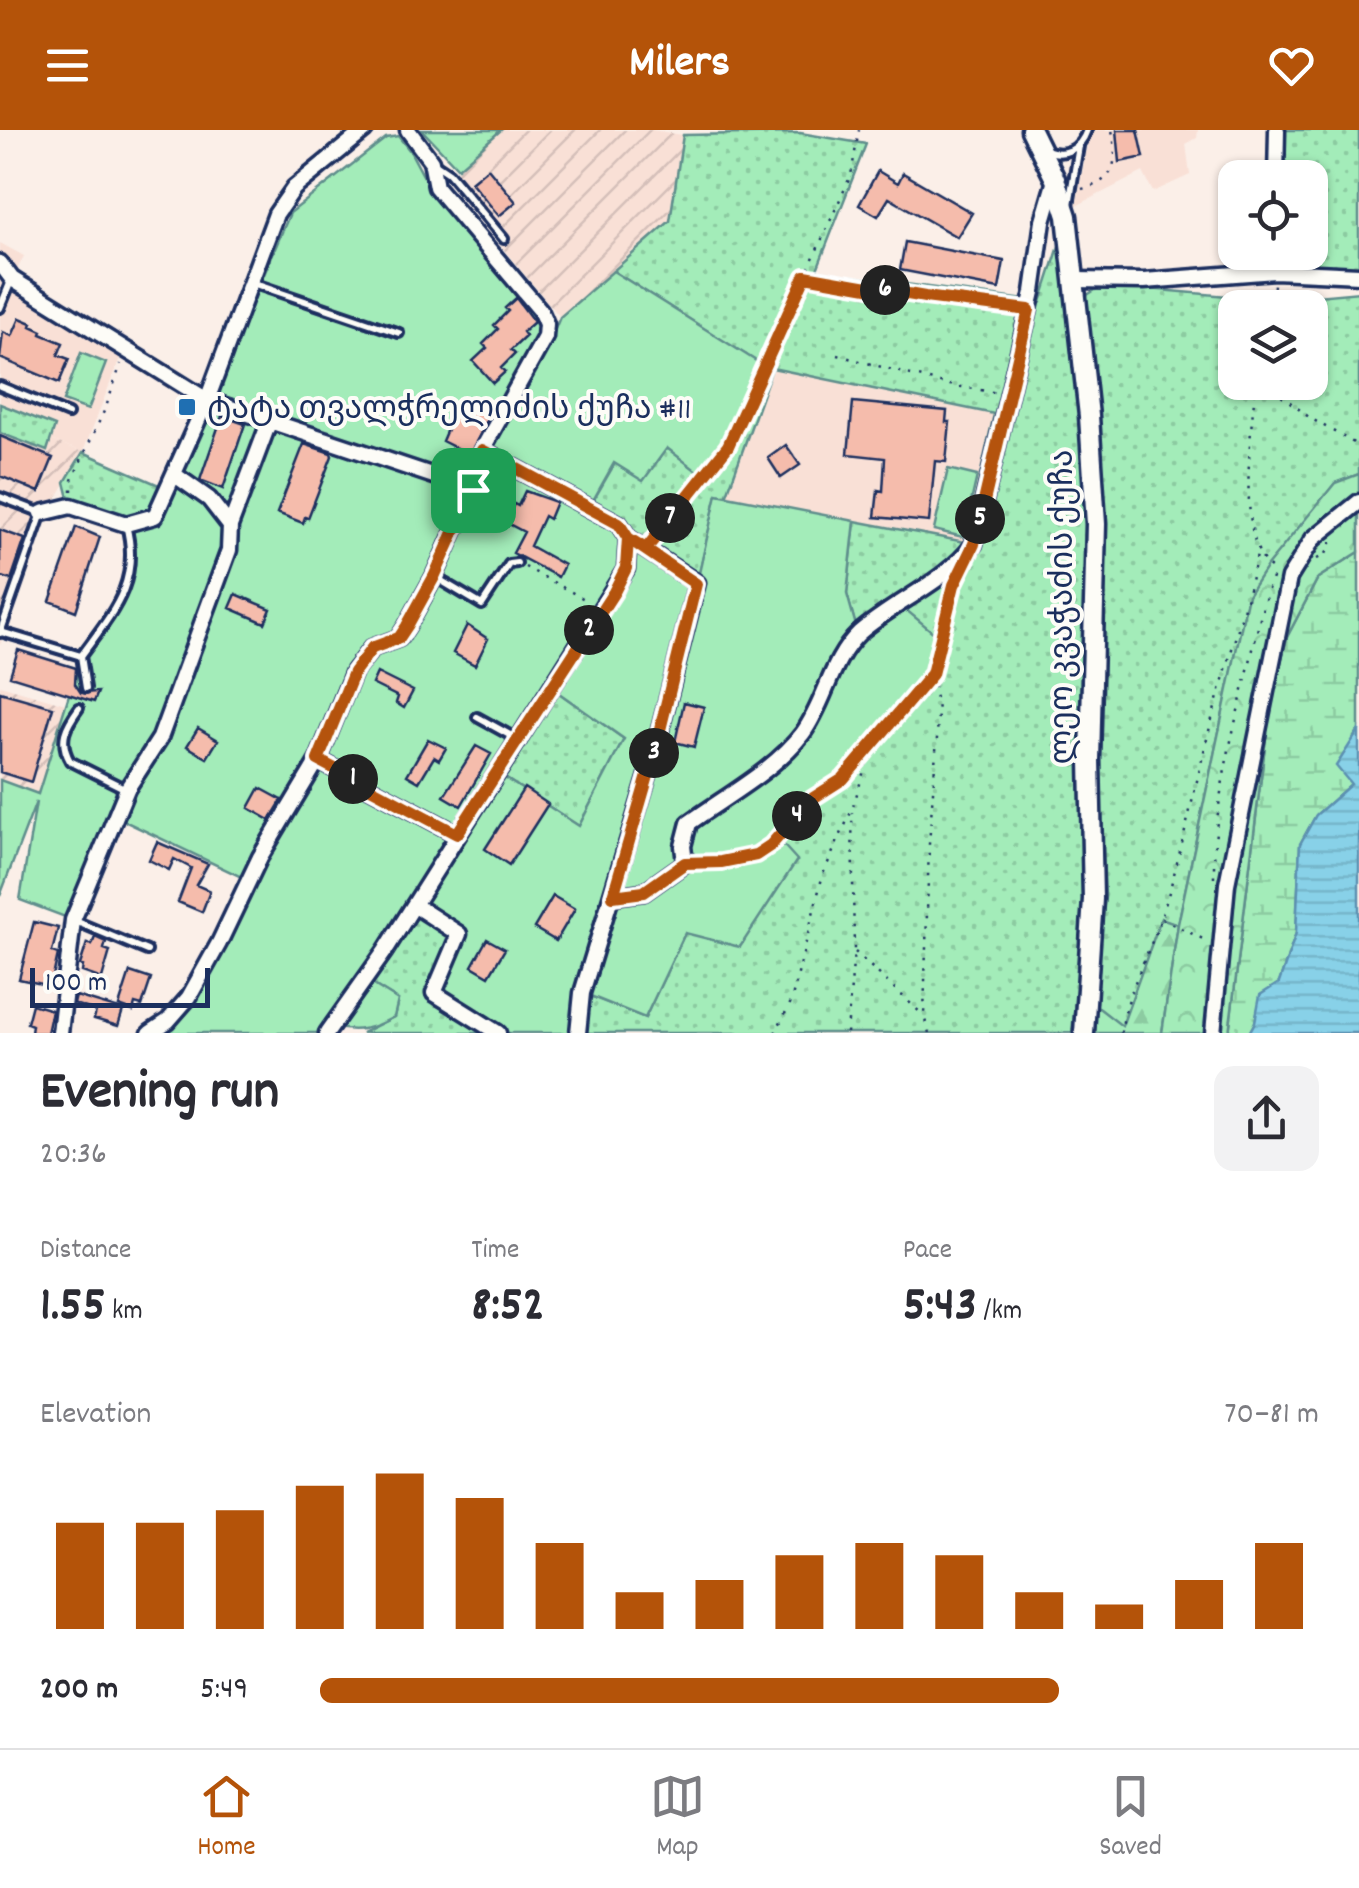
<!DOCTYPE html>
<html lang="en">
<head>
<meta charset="utf-8">
<style>
  :root { --surface:#fff; --page:#f2f2f3; --text:#2b2b33; --muted:#7c7c81; --line:#e1e1e2; --accent:#b45309 }
  body { margin:0; font-family:Dekko,"Noto Sans Georgian",sans-serif; background:var(--page); color:var(--text); height:100vh; display:flex; flex-direction:column; font-size:38px; white-space:nowrap }
  * { box-sizing:border-box; margin:0 }
  p { font-size:32px; color:var(--muted) }
  .icon { flex:none; width:55px; height:55px; fill:none; stroke:currentColor; stroke-width:2; stroke-linecap:round; stroke-linejoin:round }
  .map { position:relative; height:903px; overflow:hidden }
  .sheet { display:flex; flex-direction:column; background:var(--surface); flex:1 }
  .sheet>* { flex:none }
  .tools { position:absolute; left:1218px; top:30px; display:grid; gap:20px }
  .tools a { display:grid; place-items:center; width:110px; height:110px; border-radius:20px; background:var(--surface); box-shadow:0 2px 8px #0004; font-size:50px }
  .scale { position:absolute; left:30px; bottom:25px; width:180px; box-sizing:border-box; padding-left:10px; border:5px solid #1b2f5e; border-top:0; font-size:28px; line-height:35px; white-space:nowrap; color:#1b2f5e; -webkit-text-stroke:8px #fdfcf7; paint-order:stroke }
  .pin { position:absolute; display:grid; place-items:center; width:85px; height:85px; color:#fff; margin:-42px; border-radius:20px; box-shadow:0 5px 15px #0006 }
  .km { position:absolute; width:50px; height:50px; margin:-25px; border-radius:50%; background:#222; color:#fff; font-size:28px; line-height:50px; text-align:center }
  .round { display:grid; place-items:center; flex:none; width:105px; height:105px; border-radius:20px; background:var(--page) }
  .summary { display:flex; align-items:center; justify-content:space-between; height:170px; padding:0 40px }
  h1 { font-size:55px; font-weight:800; line-height:75px }
  .stats { display:grid; grid-template-columns:repeat(3,1fr); gap:15px; height:170px; padding:10px 40px }
  .stats div { display:grid; align-content:center }
  .stats b { font-size:50px; font-weight:800 }
  .stats small { font-size:28px; font-weight:400 }
  .stats p { font-size:28px }
  .chart { height:280px; padding:20px 40px }
  .chart p { display:flex; justify-content:space-between }
  .chart svg { width:100%; height:180px; margin-top:10px; stroke:var(--accent); stroke-width:6 }
  ul { padding:0 40px; list-style:none; font-size:32px }
  li { display:grid; grid-template-columns:160px 120px 1fr; align-items:center; height:75px }
  li i { height:25px; border-radius:12px; background:var(--accent) }
  header { display:flex; justify-content:space-between; align-items:center; height:130px; padding:0 40px; background:var(--accent); color:#fff; font-size:45px; font-weight:800 }
  .tab-bar { display:flex; justify-content:space-around; align-items:center; height:140px; border-top:2px solid var(--line); background:var(--surface); font-size:28px; color:var(--muted) }
  .tab-bar a { display:grid; justify-items:center; gap:5px }
  .tab-bar .selected { color:var(--accent) }
  .map>svg:first-child { display:block }
  .built { fill:#f9e0d6 }
  .industrial { fill:url(#industrial-furrows) }
  .grass { fill:url(#grass-dots); stroke:#5f8e8c; stroke-width:2.5; fill-rule:evenodd }
  .forest { fill:url(#forest-firs); stroke:#5f8e8c; stroke-width:2.5 }
  .wetland { fill:url(#wetland-marsh); stroke:#5f8e8c; stroke-width:2.5 }
  .park { fill:url(#park-crowns); stroke:#5f8e8c; stroke-width:2.5 }
  .garden { fill:#a3ecb9; stroke:#5f8e8c; stroke-width:2.5; fill-rule:evenodd }
  .water { fill:url(#water-rules); stroke:#5c90b1; stroke-width:2.5 }
  .building { fill:#f5bcac; stroke:#1b2f5e; stroke-width:2.5 }
  .lines { fill:none; stroke-linecap:round; stroke-linejoin:round }
  .lane-casing { stroke:#1b2f5e; stroke-width:14 }
  .street-casing { stroke:#1b2f5e; stroke-width:21 }
  .secondary-casing { stroke:#1b2f5e; stroke-width:25 }
  .path { stroke:#1b2f5e; stroke-width:2.5; stroke-dasharray:2.5 8; stroke-linecap:butt }
  .lane { stroke:#fdfcf7; stroke-width:6 }
  .street { stroke:#fdfcf7; stroke-width:14 }
  .secondary { stroke:#fdfcf7; stroke-width:18 }
  .route-casing { stroke:#fff; stroke-width:20 }
  .route { stroke:#b45309; stroke-width:12 }
  .poi-dot { fill:#1f6fb2; stroke:#fdfcf7; stroke-width:4 }
  .labels { text-anchor:middle; stroke-width:8; stroke-linejoin:round; paint-order:stroke }
  .poi-label { font-size:32px; fill:#1b2f5e; stroke:#fdfcf7; text-anchor:start }
  .street-label { font-size:32px; fill:#1b2f5e; stroke:#fdfcf7 }
</style>
</head>
<body>
<header><svg class="icon" aria-label="menu" viewBox="0 0 24 24"><path d="M4 6h16M4 12h16M4 18h16"/></svg>Milers<svg class="icon" aria-label="heart" viewBox="0 0 24 24"><path d="M12 20l-8-8c-3-5 5-10 8-4 3-6 11-1 8 4z"/></svg></header>
<div class="map">
<svg width="1359" height="903" viewBox="0 0 1359 903">
  <defs>
    <pattern id="industrial-furrows" width="10" height="10" patternUnits="userSpaceOnUse" patternTransform="scale(2.5)"><rect width="10" height="10" fill="#f9e0d6"/><path d="M-1 1l2-2M0 10L10 0M9 11l2-2" fill="none" stroke="#d5c0ba"/></pattern>
    <pattern id="grass-dots" width="8" height="8" patternUnits="userSpaceOnUse" patternTransform="scale(2.5)"><rect width="8" height="8" fill="#a3ecb9"/><path d="M2 2h.1M6 6h.1" fill="none" stroke="#8ccba1" stroke-width="1.8" stroke-linecap="round"/></pattern>
    <pattern id="forest-firs" width="22" height="20" patternUnits="userSpaceOnUse" patternTransform="scale(2.5)"><rect width="22" height="20" fill="#a3ecb9"/><path d="M5 1l3.5 6h-7zM16 11l3.5 6h-7z" fill="#8ccba1"/></pattern>
    <pattern id="wetland-marsh" width="20" height="14" patternUnits="userSpaceOnUse" patternTransform="scale(2.5)"><rect width="20" height="14" fill="#a3ecb9"/><path d="M1 5h8M5 5V1M11 12h8M15 12V8" fill="none" stroke="#8ccba1"/></pattern>
    <pattern id="park-crowns" width="20" height="18" patternUnits="userSpaceOnUse" patternTransform="scale(2.5)"><rect width="20" height="18" fill="#a3ecb9"/><path d="M2 6a3 3 0 1 1 6 0M12 15a3 3 0 1 1 6 0" fill="none" stroke="#8ccba1"/></pattern>
    <pattern id="water-rules" width="6" height="5" patternUnits="userSpaceOnUse" patternTransform="scale(2.5)"><rect width="6" height="5" fill="#88d1e8"/><path d="M0 2.5h6" fill="none" stroke="#75b4c9"/></pattern>
  </defs>
  <rect width="100%" height="100%" fill="#fbefe8"/>
  <filter id="ink" filterUnits="userSpaceOnUse"><feTurbulence type="fractalNoise" baseFrequency=".01" numOctaves="2"/><feDisplacementMap in="SourceGraphic" scale="20" xChannelSelector="R" yChannelSelector="G"/><feConvolveMatrix kernelMatrix="1 2 1 2 8 2 1 2 1" color-interpolation-filters="sRGB"/></filter>
  <g filter="url(#ink)">
    <path class="built" d="M 1090,0 L 1198,0 L 1197,8 L 1186,14 L 1190,45 L 1153,62 L 1143,42 L 1076,76 Z
      M 0,113 L 24,126 L 13,148 L 124,218 L 83,322 L 51,310 L 54,296 L 0,274 Z
      M 772,238 L 995,284 L 965,412 L 726,367 Z"/>
    <path class="industrial" d="M 501,0 L 652,0 L 683,5 L 670,91 L 560,187 L 452,57 L 458,38 Z
      M 0,303 L 46,321 L 51,310 L 83,322 L 45,388 L 0,515 Z
      M 0,555 L 66,574 L 38,665 L 0,650 Z"/>
    <path class="grass" d="M 1280,0 L 1359,0 L 1359,138 L 1295,134 L 1283,123 L 1310,122 L 1310,48 L 1279,48 Z
      M 800,3 L 866,14 L 816,142 L 1041,172 L 1062,107 L 1082,279 L 1087,379 L 1079,601 L 1083,793 L 1072,903 L 578,903 L 582,863 L 645,888 L 685,803 L 797,731 L 777,709 L 810,670 L 843,649 L 896,583 L 858,504 L 847,464 L 855,391 L 965,412 L 994,284 L 772,238 L 726,367 L 717,365 L 697,453 L 590,376 L 615,333 L 667,318 L 702,344 L 763,236 L 613,141 L 670,91 L 683,5 Z
      M 1103,155 L 1273,170 L 1359,162 L 1359,344 L 1335,353 L 1248,466 L 1178,794 L 1161,789 L 1122,897 L 1093,876 L 1105,767 L 1099,637 L 1106,395 L 1096,259 L 1084,167 ZM 1235,178 L 1310,178 L 1310,252 L 1235,252 Z
      M 0,274 L 55,296 L 47,321 L 0,303 Z
      M 83,322 L 168,359 L 155,386 L 126,394 L 71,376 L 65,352 Z
      M 552,558 L 624,609 L 579,696 L 497,643 Z
      M 414,775 L 459,804 L 498,903 L 362,903 L 394,887 L 398,870 L 365,850 Z"/>
    <path class="forest" d="M 1161,788 L 1178,794 L 1162,903 L 1088,903 L 1091,872 L 1122,896 Z"/>
    <path class="wetland" d="M 1359,422 L 1359,600 L 1354,607 L 1351,654 L 1316,685 L 1300,714 L 1296,803 L 1279,853 L 1261,865 L 1255,892 L 1249,903 L 1229,903 L 1269,583 L 1287,507 L 1318,448 Z"/>
    <path class="park" d="M 1359,344 L 1359,422 L 1318,448 L 1287,507 L 1269,583 L 1229,903 L 1162,903 L 1178,794 L 1248,465 L 1267,436 L 1335,353 Z"/>
    <path class="garden" d="M 422,0 L 501,0 L 458,38 Z
      M 398,6 L 410,21 L 433,64 L 539,182 L 548,216 L 560,187 L 613,141 L 764,236 L 728,316 L 702,345 L 667,318 L 643,351 L 614,333 L 590,376 L 697,452 L 717,364 L 855,391 L 847,464 L 858,503 L 899,474 L 940,508 L 932,544 L 843,649 L 810,670 L 777,708 L 797,730 L 740,817 L 685,803 L 645,888 L 583,863 L 578,903 L 498,903 L 434,863 L 459,804 L 415,775 L 366,850 L 398,870 L 394,887 C 371,899 358,903 332,897 L 327,903 L 150,903 L 168,891 L 248,750 L 116,687 L 73,790 L 20,770 L 36,672 L 0,766 L 0,650 L 38,664 L 81,526 L 123,468 L 133,423 L 126,394 L 155,386 L 235,213 L 290,83 L 386,8 ZM 552,558 L 624,609 L 579,696 L 497,643 Z
      M 81,223 L 106,233 L 88,280 L 63,271 Z
      M 948,339 L 977,346 L 963,407 L 934,400 Z"/>
    <path class="water" d="M 1359,600 L 1359,903 L 1249,903 L 1255,892 L 1260,865 L 1279,853 L 1296,803 L 1300,714 L 1316,685 L 1351,654 L 1336,636 Z"/>
    <path class="building" d="M 1117,0 L 1138,0 L 1144,27 L 1120,32 Z
      M 488,38 L 516,72 L 499,86 L 471,52 Z
      M 878,41 L 898,53 L 903,43 L 972,83 L 957,107 L 889,68 L 878,86 L 859,75 Z
      M 905,112 L 1004,131 L 999,159 L 900,140 Z
      M 516,168 L 534,192 L 523,202 L 526,206 L 511,220 L 515,224 L 501,238 L 505,242 L 493,253 L 473,231 L 487,218 L 483,214 L 498,199 L 494,195 L 508,181 L 505,178 Z
      M 20,188 L 32,193 L 31,196 L 42,201 L 41,204 L 63,213 L 58,225 L 69,229 L 59,253 L 0,228 L 3,202 L 12,206 Z
      M 460,269 L 490,284 L 470,325 L 442,311 Z
      M 853,272 L 947,281 L 946,292 L 950,292 L 946,332 L 935,331 L 929,392 L 875,387 L 878,360 L 883,361 L 885,328 L 848,324 Z
      M 222,286 L 245,294 L 223,359 L 200,350 Z
      M 0,306 L 53,328 L 39,362 L 0,346 Z
      M 304,314 L 331,323 L 332,326 L 308,388 L 305,387 L 303,393 L 277,383 Z
      M 786,315 L 800,335 L 781,348 L 768,328 Z
      M 525,361 L 556,372 L 549,389 L 544,386 L 530,416 L 564,435 L 558,447 L 513,423 L 524,402 L 505,392 L 514,374 L 518,376 Z
      M 76,397 L 100,407 L 76,481 L 50,471 Z
      M 0,400 L 25,409 L 11,450 L 0,446 Z
      M 236,464 L 271,479 L 265,493 L 230,478 Z
      M 467,495 L 488,509 L 475,535 L 453,523 Z
      M 18,520 L 76,538 L 75,554 L 81,563 L 98,562 L 94,572 L 10,546 Z
      M 377,543 L 413,561 L 404,578 L 396,573 L 398,567 L 372,554 Z
      M 0,562 L 53,577 L 31,652 L 0,642 Z
      M 684,572 L 704,577 L 694,617 L 675,612 Z
      M 198,598 L 218,610 L 207,628 L 187,616 Z
      M 428,609 L 446,618 L 439,630 L 434,627 L 419,652 L 407,645 Z
      M 476,616 L 491,624 L 461,676 L 444,666 Z
      M 260,658 L 282,670 L 270,690 L 249,678 Z
      M 524,658 L 548,674 L 509,735 L 485,719 Z
      M 157,712 L 208,734 L 196,755 L 210,761 L 202,782 L 178,772 L 191,738 L 174,729 L 169,740 L 149,730 Z
      M 553,766 L 575,779 L 556,811 L 534,798 Z
      M 34,792 L 58,798 L 52,822 L 58,824 L 51,856 L 19,849 Z
      M 95,807 L 106,812 L 104,819 L 110,821 L 102,849 L 82,842 L 83,836 L 80,835 L 87,813 L 92,815 Z
      M 487,809 L 505,819 L 489,846 L 472,836 Z
      M 130,842 L 151,849 L 142,876 L 135,874 L 133,881 L 119,876 Z
      M 76,866 L 123,880 L 118,896 L 94,889 L 96,881 L 74,874 Z
      M 32,874 L 52,880 L 47,903 L 31,903 L 32,895 L 27,893 Z"/>
    <g class="lines">
      <g class="lane-casing">
        <path id="lane" d="M 1044,19 C 1064,28 1080,20 1087,0
          M 434,33 L 449,43 L 504,109
          M 1069,75 L 1079,16
          M 252,153 L 399,203
          M 0,178 L 11,151
          M 0,256 L 68,284
          M 0,367 L 42,383 L 0,503
          M 435,447 L 482,475 L 509,434 L 517,433
          M 1,502 L 81,526 C 113,482 141,452 126,395
          M 81,526 L 86,558
          M 79,578 C 66,596 58,610 70,631 L 126,659
          M 477,587 L 517,609
          M 75,791 L 147,821"/>
      </g>
      <g class="street-casing">
        <path id="street" d="M 1276,48 L 1277,0
          M 0,133 L 12,149 L 207,270 L 473,359
          M 1275,141 L 1276,122
          M 1074,150 L 1144,151 L 1275,141 L 1359,145
          M 42,383 L 71,376 L 126,394 L 155,386 L 207,270 L 276,84 L 294,58 L 365,0
          M 230,396 L 270,290
          M 318,630 L 457,704
          M 613,766 L 644,762 L 685,733 L 683,716 L 689,693 C 726,666 775,640 803,603 C 826,571 830,531 859,503 C 895,471 945,453 974,414 L 1033,162 L 1043,91 L 1055,50
          M 414,775 L 459,804 L 434,863 L 498,903
          M 60,903 L 73,790 L 127,659 L 160,608 L 229,420 L 230,396 L 209,369 L 175,345
          M 150,903 L 168,891 L 189,867 L 219,813 L 260,727 L 318,630 L 354,541 L 372,518 L 399,508 L 407,496 L 434,447 L 473,359 L 482,320 L 545,207 L 546,194 L 540,180 L 436,57 L 431,31 L 408,0
          M 327,903 L 385,821 L 626,439 L 628,408 L 619,394 L 482,320
          M 578,903 L 582,863 L 652,632 L 697,453 L 628,408
          M 1213,903 L 1227,754 L 1289,448 L 1313,409 L 1359,372"/>
      </g>
      <g class="secondary-casing">
        <path id="secondary" d="M 1031,0 L 1055,49 L 1067,86 L 1089,286 L 1096,394 L 1090,630 L 1093,769 L 1084,903"/>
      </g>
      <path class="path" d="M 1082,59 C 1117,51 1118,31 1112,0
        M 808,147 L 1017,178
        M 1272,178 L 1274,154
        M 838,225 L 944,254 L 998,263
        M 1256,252 C 1252,292 1234,418 1274,440
        M 1265,252 L 1310,288 L 1359,316
        M 72,361 L 72,350 L 106,277 L 121,234
        M 653,410 L 728,316 L 851,45 L 859,0
        M 1317,429 L 1326,424 L 1333,409
        M 525,437 L 588,471
        M 698,733 L 755,725 L 771,715 L 810,670 L 843,649 L 932,544 L 954,453
        M 1214,748 C 1213,677 1232,605 1249,536 C 1257,504 1262,472 1275,440
        M 1162,789 L 1209,812
        M 855,822 L 923,885
        M 775,903 L 791,872 L 823,744 L 852,680 L 870,621
        M 847,903 L 854,821 L 852,682
        M 929,903 L 924,886 L 929,714 L 937,608 L 938,580 L 932,546
        M 1121,903 C 1126,863 1148,826 1161,788 C 1182,723 1195,655 1212,589 C 1227,532 1246,478 1258,420"/>
      <use href="#lane" class="lane"/>
      <use href="#street" class="street"/>
      <use href="#secondary" class="secondary"/>
    </g>
  </g>
  <g class="lines" filter="url(#ink)">
    <g class="route-casing">
      <path id="route" d="M 473,360 L 434,447 L 407,496 L 399,508 L 372,518 L 354,542 L 318,630 L 457,704 L 614,462 L 626,438 L 628,408 L 696,454 L 652,632 L 613,766 L 644,762 L 685,733 L 721,732 L 756,725 L 771,715 L 810,670 L 843,649 L 932,544 L 954,455 L 974,414 L 1029,180 L 925,167 L 805,146 L 728,316 L 646,419 L 628,408 L 619,394 L 482,320 L 473,360"/>
    </g>
    <use href="#route" class="route"/>
  </g>
  <rect class="poi-dot" x="177" y="267" width="20" height="20" rx="5"/>
  <g class="labels">
    <g class="poi-label">
      <text x="207" y="288">ტატა თვალჭრელიძის ქუჩა #11</text>
    </g>
    <g class="street-label">
      <text transform="translate(1061 477) rotate(-90)" y="11">ლეო კვაჭაძის ქუჩა</text>
    </g>
  </g>
</svg>
<div class="tools">
<a><svg class="icon" aria-label="locate" viewBox="0 0 24 24"><circle cx="12" cy="12" r="6"/><path d="M12 2v4M12 18v4M2 12h4M18 12h4"/></svg></a>
<a><svg class="icon" aria-label="layers" viewBox="0 0 24 24"><path d="M12 4l9 5-9 5-9-5zM3 14l9 5 9-5"/></svg></a>
</div>
<div class="scale">100 m</div>
<div class="pin" style="left:473px;top:360px;background:#1e9e55"><svg class="icon" aria-label="arrive" viewBox="0 0 24 24"><path d="M6 21V4h12l-3 4 3 4H6"/></svg></div>
<b class="km" style="left:353px;top:649px">1</b>
<b class="km" style="left:589px;top:500px">2</b>
<b class="km" style="left:654px;top:623px">3</b>
<b class="km" style="left:797px;top:686px">4</b>
<b class="km" style="left:980px;top:389px">5</b>
<b class="km" style="left:885px;top:160px">6</b>
<b class="km" style="left:670px;top:388px">7</b>
</div>
<section class="sheet">
<div class="summary"><div><h1>Evening run</h1><p>20:36</p></div><a class="round"><svg class="icon" aria-label="share" viewBox="0 0 24 24"><path d="M12 15V3M7 8l5-5 5 5M5 13v7h14v-7"/></svg></a></div>
<div class="stats">
<div><p>Distance</p><b>1.55<small> km</small></b></div>
<div><p>Time</p><b>8:52</b></div>
<div><p>Pace</p><b>5:43<small> /km</small></b></div>
</div>
<div class="chart"><p><span>Elevation</span>70–81 m</p>
<svg viewBox="0 0 160 44" preserveAspectRatio="none"><path d="M5 44V18M15 44V18M25 44V15M35 44V9M45 44V6M55 44V12M65 44V23M75 44V35M85 44V32M95 44V26M105 44V23M115 44V26M125 44V35M135 44V38M145 44V32M155 44V23"/></svg>
</div>
<ul>
<li><b>200 m</b>5:49<i style="width:74%"></i></li>
</ul>
</section>
<nav class="tab-bar">
<a class="selected"><svg class="icon" aria-label="home" viewBox="0 0 24 24"><path d="M3 11l9-7 9 7M6 9v11h12V9"/></svg>Home</a>
<a><svg class="icon" aria-label="map" viewBox="0 0 24 24"><path d="M3 6l6-2 6 2 6-2v14l-6 2-6-2-6 2zM9 4v14M15 6v14"/></svg>Map</a>
<a><svg class="icon" aria-label="saved" viewBox="0 0 24 24"><path d="M7 4h10v16l-5-4-5 4z"/></svg>Saved</a>
</nav>
</body>
</html>
